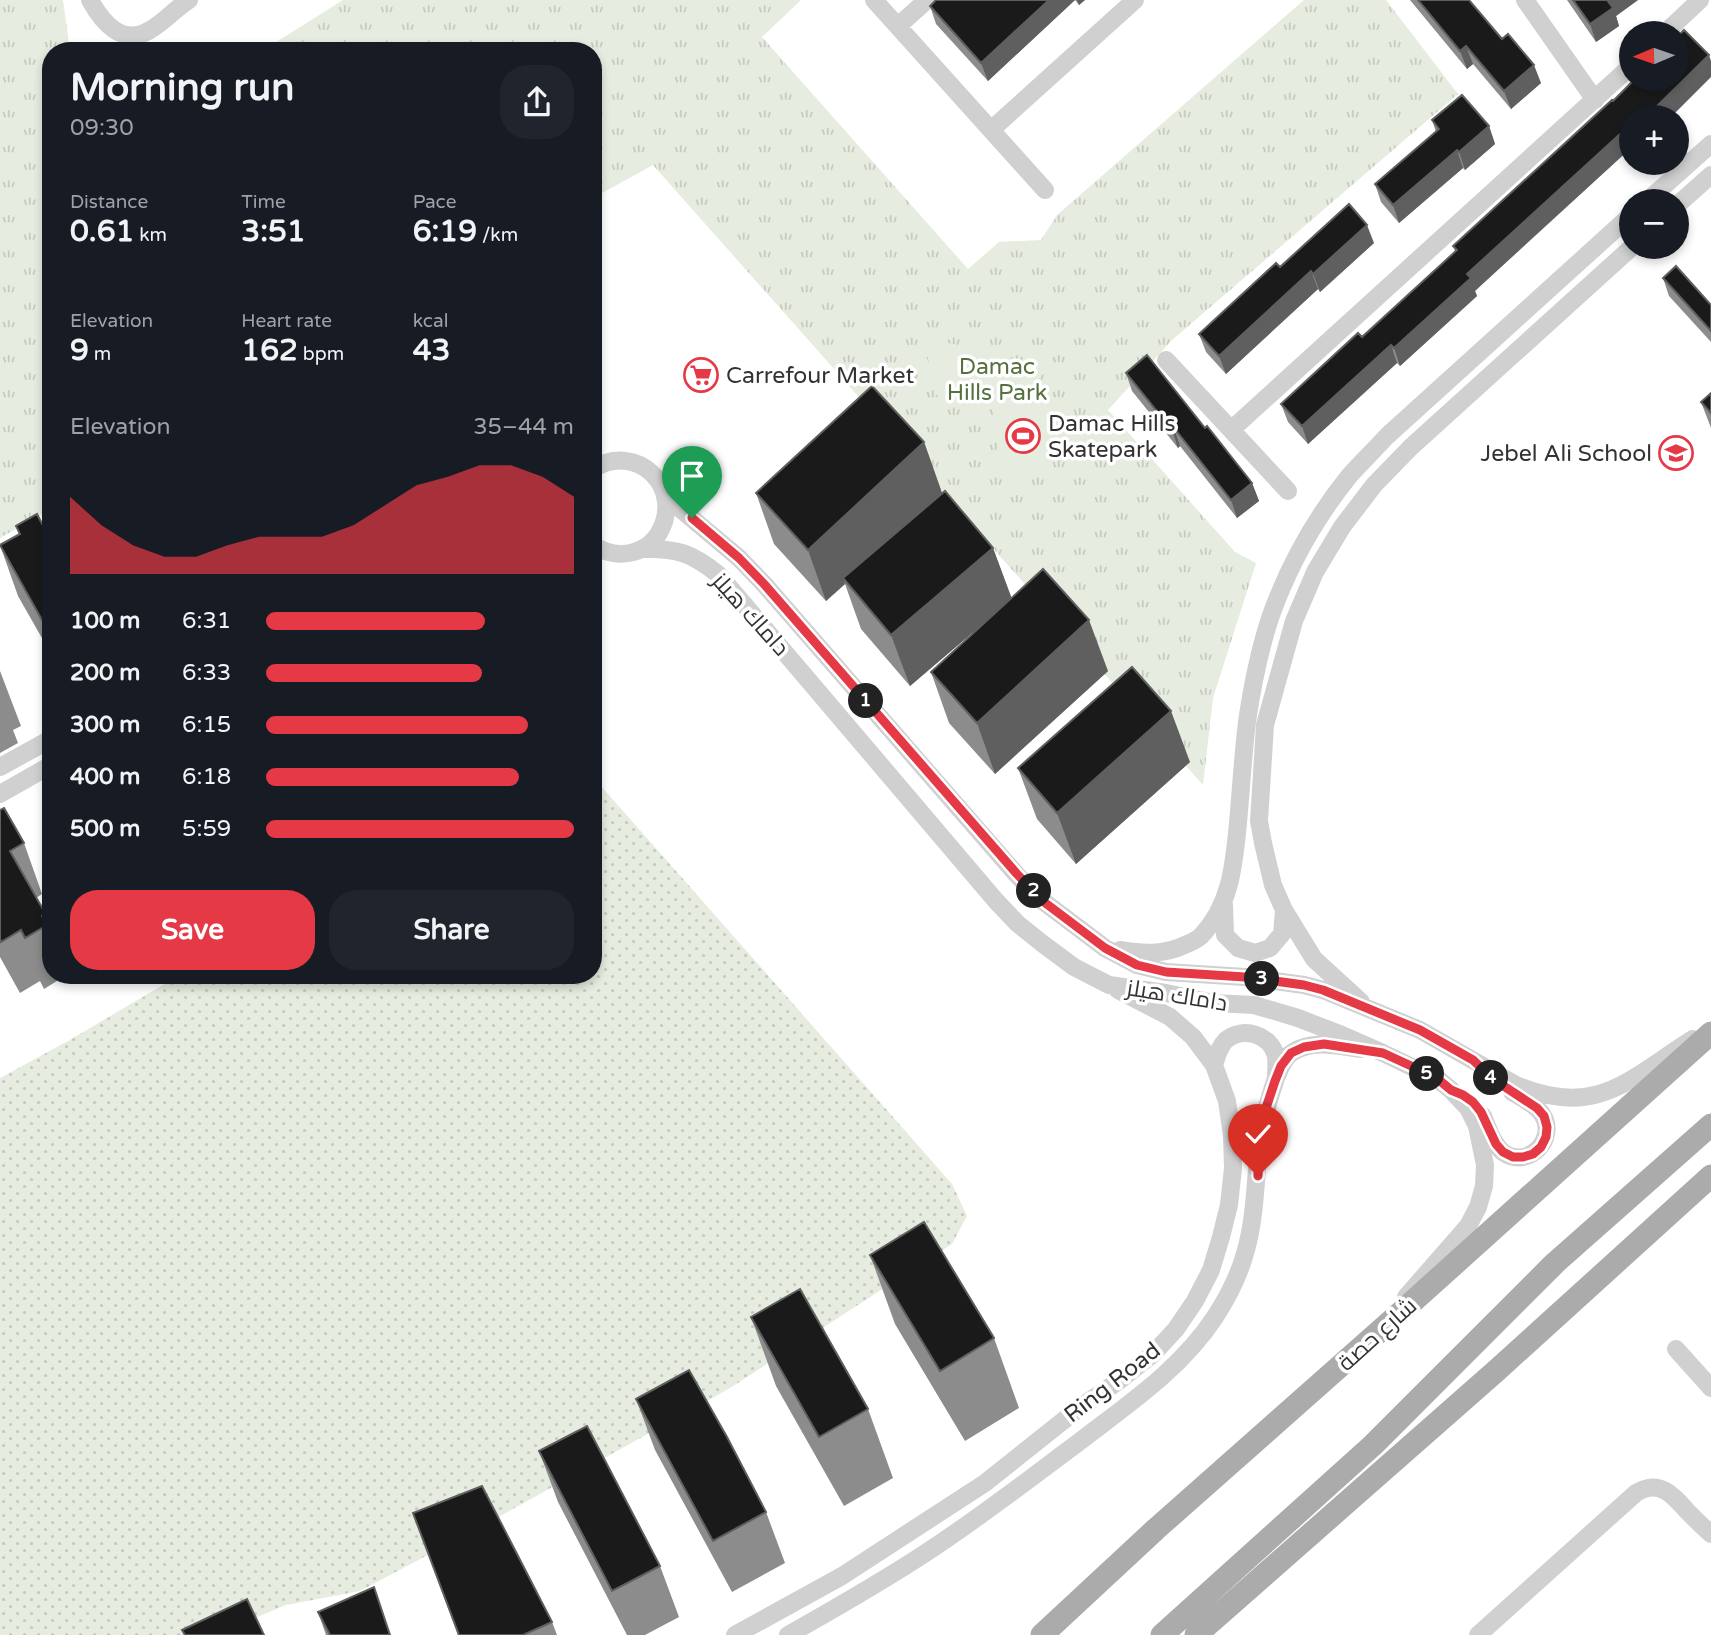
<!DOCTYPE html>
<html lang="en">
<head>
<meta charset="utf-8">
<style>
  :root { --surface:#171b24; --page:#20242c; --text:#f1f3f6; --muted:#9ea1a6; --accent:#e63946 }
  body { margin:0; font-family:"Varela Round",Cairo,sans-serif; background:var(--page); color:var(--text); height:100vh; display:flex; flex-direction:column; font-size:26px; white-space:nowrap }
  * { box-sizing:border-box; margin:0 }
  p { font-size:23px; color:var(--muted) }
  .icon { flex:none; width:38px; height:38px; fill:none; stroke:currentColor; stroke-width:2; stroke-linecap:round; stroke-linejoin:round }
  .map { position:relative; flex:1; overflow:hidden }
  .details { position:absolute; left:42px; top:42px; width:560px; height:942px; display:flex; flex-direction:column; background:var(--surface); border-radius:28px; box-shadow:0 4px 10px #0003 }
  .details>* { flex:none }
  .needle { width:46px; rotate:268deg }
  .fabs { position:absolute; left:1619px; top:21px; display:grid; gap:14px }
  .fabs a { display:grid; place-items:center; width:70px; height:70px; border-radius:50%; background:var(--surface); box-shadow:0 4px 10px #0003; font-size:35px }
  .pin { position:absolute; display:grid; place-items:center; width:60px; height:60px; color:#fff; margin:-72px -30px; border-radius:50% 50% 50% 0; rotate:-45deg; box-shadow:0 0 7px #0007 }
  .pin .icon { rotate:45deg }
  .km { position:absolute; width:35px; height:35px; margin:-18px; border-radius:50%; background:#222; color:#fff; font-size:19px; line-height:35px; text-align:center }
  .round { display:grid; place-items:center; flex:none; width:74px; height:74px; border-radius:28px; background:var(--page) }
  .overview { display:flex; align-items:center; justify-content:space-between; height:119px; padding:0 28px }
  h1 { font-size:38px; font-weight:700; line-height:52px }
  .stats { display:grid; grid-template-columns:repeat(3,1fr); gap:10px; height:119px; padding:7px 28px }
  .stats div { display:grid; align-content:center }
  .stats b { font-size:30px; font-weight:700 }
  .stats small { font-size:19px; font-weight:400 }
  .stats p { font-size:19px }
  .chart { height:196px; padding:14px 28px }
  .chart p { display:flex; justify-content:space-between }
  .chart svg { width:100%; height:126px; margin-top:7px; fill:var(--accent); opacity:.7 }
  .button { display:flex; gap:14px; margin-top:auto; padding:14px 28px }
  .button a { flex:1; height:80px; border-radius:28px; background:var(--accent); color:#fff; font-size:28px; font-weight:700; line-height:80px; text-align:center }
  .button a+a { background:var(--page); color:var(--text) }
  ul { padding:0 28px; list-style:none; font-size:23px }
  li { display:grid; grid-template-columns:112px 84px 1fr; align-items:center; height:52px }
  li i { height:18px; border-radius:9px; background:var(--accent) }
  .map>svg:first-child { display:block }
  .grass { fill:url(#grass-dots) }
  .park { fill:url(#park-tufts) }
  .pitch { fill:#e6ecdf }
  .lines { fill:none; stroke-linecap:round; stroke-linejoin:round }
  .minor { stroke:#d0d0d0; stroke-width:18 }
  .major { stroke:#ababab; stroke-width:23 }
  .wall { fill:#8c8c8c }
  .shaded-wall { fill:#5f5f5f }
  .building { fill:#1a1a1a; stroke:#5f5f5f; stroke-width:2 }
  .route-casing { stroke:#fff; stroke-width:14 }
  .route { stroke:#e63946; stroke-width:9 }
  .labels { text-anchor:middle; stroke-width:7; stroke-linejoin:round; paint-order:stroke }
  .park-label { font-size:23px; fill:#56703f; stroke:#fff }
  .poi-label { font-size:23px; fill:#333; stroke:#fff; text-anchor:start }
  .street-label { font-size:23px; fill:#333; stroke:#fff }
</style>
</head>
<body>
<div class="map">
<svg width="1711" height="1635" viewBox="0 0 1711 1635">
  <defs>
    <pattern id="grass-dots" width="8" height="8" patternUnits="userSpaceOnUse" patternTransform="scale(1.75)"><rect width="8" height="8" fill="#e6ecdf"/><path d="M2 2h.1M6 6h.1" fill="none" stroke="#c6cbc0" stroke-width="1.8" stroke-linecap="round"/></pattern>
    <pattern id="park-tufts" width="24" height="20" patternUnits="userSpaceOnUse" patternTransform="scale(1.75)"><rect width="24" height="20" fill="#e6ecdf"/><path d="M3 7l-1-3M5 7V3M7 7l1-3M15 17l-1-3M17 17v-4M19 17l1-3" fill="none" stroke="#c6cbc0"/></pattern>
  </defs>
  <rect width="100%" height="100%" fill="#fff"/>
  <path class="grass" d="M 593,777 L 952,1184 L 967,1216 L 952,1244 L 730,1388 L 486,1524 L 360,1591 L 286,1605 L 215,1635 L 0,1635 L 0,1078 L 68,1041 L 180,975 L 593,975 Z"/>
  <path class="park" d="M 0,0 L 63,0 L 70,51 L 51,51 L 51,509 L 0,538 Z
    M 343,0 L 801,0 L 762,37 L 968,269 L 999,242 L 1041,240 L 1057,215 L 1304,0 L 1386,0 L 1458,94 L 1172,340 L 1108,410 L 1235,552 L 1256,563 L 1213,698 L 1203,785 L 653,165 L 593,198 L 593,51 L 262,51 Z"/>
  <path class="pitch" d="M 924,337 L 1039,365 L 1055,477 L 999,466 L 993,407 L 935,395 Z"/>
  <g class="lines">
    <path class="minor" d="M 90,0 C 102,22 122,47 150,30 C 164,22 175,9 189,0
      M 874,0 L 1045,190
      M 1525,0 L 1595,100
      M 898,26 L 927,0
      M 1665,33 L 1700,0
      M 991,130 L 1135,0
      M 1647,201 L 1711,144
      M 1676,206 L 1711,175
      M 1166,360 L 1288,491
      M 1231,430 L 1631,66
      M 593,469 C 637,441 685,488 659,533 C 654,542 644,549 634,552 C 620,556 605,553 593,545
      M 663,489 L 677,506 L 739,558 L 764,584 L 1017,875 L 1044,902 L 1105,948 L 1137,965 L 1166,972 L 1245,977 L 1304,985 L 1323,990 L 1420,1030 L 1516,1085 C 1597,1119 1629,1079 1693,1039
      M 642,549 C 677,548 692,553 719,575 L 996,901 L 1018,924 L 1043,944 L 1074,967 L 1109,985 L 1166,993 L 1214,1003 L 1254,1005 L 1298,1018 L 1342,1035 L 1383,1053 L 1439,1080 L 1451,1090 L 1468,1108 L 1477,1126 L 1485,1165 L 1484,1186 L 1478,1207 L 1468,1226 L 1406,1297
      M 0,767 L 51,739
      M 0,794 L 51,765
      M 1224,904 L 1225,935 L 1238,948 L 1255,953 L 1270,948 L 1282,934 L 1284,910
      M 1120,950 C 1144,954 1165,955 1187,944 C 1192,942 1197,940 1201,936 C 1231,905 1234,864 1238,823 C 1241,789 1243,755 1247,722 C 1252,687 1259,652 1270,618 C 1288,567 1316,517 1350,475 C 1362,462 1375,449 1387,436 L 1631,215
      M 1361,1002 L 1314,959 L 1284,910 L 1273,885 L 1263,843 L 1259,821 L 1265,725 L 1294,621 L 1315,572 L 1342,527 L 1374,485 L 1411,447 L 1632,247
      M 1214,1065 C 1217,1056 1219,1047 1226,1040 C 1243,1026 1270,1034 1276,1056 C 1277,1063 1276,1071 1276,1078
      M 1483,1116 C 1488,1128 1493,1145 1504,1153 C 1529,1169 1558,1138 1542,1114 C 1535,1104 1522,1098 1512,1092
      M 1676,1349 L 1711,1388
      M 735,1635 L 842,1576 L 985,1483 L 1078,1409 L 1120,1380 L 1153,1354 L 1176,1329 L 1195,1301 L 1211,1270 L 1221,1237 L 1229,1205 L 1233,1168 L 1232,1136 L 1227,1101 L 1214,1065 L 1193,1037 L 1170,1017 L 1118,990
      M 788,1635 C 834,1609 880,1583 924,1554 C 978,1519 1028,1480 1079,1442 C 1127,1405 1181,1369 1215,1317 C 1228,1297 1240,1273 1246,1250 C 1256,1214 1255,1177 1260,1140 C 1263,1118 1269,1099 1276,1078 C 1280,1069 1284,1057 1293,1052 C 1313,1039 1338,1046 1360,1049
      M 1478,1635 L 1636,1493 C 1659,1479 1672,1494 1687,1511 C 1695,1519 1703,1527 1711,1534"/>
    <path class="major" d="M 1042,1635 L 1156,1529 L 1400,1313 L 1711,1033
      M 1162,1635 L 1373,1445 L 1555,1263 L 1711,1125
      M 1196,1635 L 1496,1371 L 1711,1176"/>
  </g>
  <path class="wall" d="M 936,0 L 1085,0 L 1079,5 L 1075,0 L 988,81 L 936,24 L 930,6 Z
    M 1410,0 L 1469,0 L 1502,39 L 1541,83 L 1511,109 L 1473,64 L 1467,69 Z
    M 1567,0 L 1638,0 L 1616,16 L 1619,26 L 1596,42 Z
    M 1612,100 L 1671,117 L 1631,117 L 1475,291 L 1477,296 L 1400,366 L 1397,363 L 1308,444 L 1288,422 L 1281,404 L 1362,337 L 1455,251 L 1453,246 Z
    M 1432,120 L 1489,126 L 1495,144 L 1465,170 L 1463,168 L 1399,223 L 1381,202 L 1375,184 L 1436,132 Z
    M 1374,243 L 1320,292 L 1318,289 L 1226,374 L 1206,352 L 1199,334 L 1280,267 Z
    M 1663,278 L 1711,305 L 1711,342 L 1669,296 Z
    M 1126,373 L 1205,428 L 1252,483 L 1259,501 L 1237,518 L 1180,446 L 1178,448 L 1132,391 Z
    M 1711,393 L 1711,428 L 1701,402 Z
    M 924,442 L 942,493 L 993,548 L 1011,598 L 1108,671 L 995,774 L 949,723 L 931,672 L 986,621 L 910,686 L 861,629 L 845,584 L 826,601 L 774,544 L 756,493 Z
    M 42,524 L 51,529 L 51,654 L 18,596 L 0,545 L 19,535 L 16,526 Z
    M 0,671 L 21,726 L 13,730 L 18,743 L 0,753 Z
    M 1190,762 L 1076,864 L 1037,819 L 1018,768 Z
    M 0,810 L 24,843 L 42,894 L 36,898 L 45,913 L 51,929 L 51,975 L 65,975 L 65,976 L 44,989 L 40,981 L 20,993 L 0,957 Z
    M 870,1255 L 994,1338 L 1019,1408 L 965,1441 L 895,1324 Z
    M 751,1317 L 868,1409 L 893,1478 L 844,1506 L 776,1386 Z
    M 636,1399 L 766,1512 L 785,1563 L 732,1592 L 655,1450 Z
    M 539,1451 L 660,1566 L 679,1617 L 645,1635 L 627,1635 L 558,1502 Z
    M 413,1513 L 552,1622 L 557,1635 L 458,1635 Z
    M 318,1612 L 391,1635 L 326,1635 Z"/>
  <path class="shaded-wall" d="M 1049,0 L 1075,0 L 988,81 L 981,63 Z
    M 1077,0 L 1085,0 L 1079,5 Z
    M 1607,0 L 1638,0 L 1616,16 L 1619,26 L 1596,42 L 1590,24 Z
    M 1466,46 L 1473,64 L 1467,69 L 1460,51 Z
    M 1709,55 L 1711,61 L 1711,77 L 1671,117 L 1650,117 L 1649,114 Z
    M 1534,65 L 1541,83 L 1511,109 L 1504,91 Z
    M 1645,111 L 1648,117 L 1638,117 Z
    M 1631,124 L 1631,148 L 1475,291 L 1477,296 L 1400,366 L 1394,348 L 1467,274 Z
    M 1489,126 L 1495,144 L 1465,170 L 1459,152 Z
    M 1457,150 L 1463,168 L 1399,223 L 1393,205 Z
    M 1367,225 L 1374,243 L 1320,292 L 1313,274 Z
    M 1311,271 L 1318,289 L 1226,374 L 1219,356 Z
    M 1391,345 L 1397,363 L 1308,444 L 1302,426 Z
    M 1174,428 L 1180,446 L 1178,448 L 1172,430 Z
    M 924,442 L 942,493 L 843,578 L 845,584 L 826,601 L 808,550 Z
    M 1252,483 L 1259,501 L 1237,518 L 1231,500 Z
    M 993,548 L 1012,599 L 910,686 L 891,635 Z
    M 1089,620 L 1108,671 L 995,774 L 977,723 Z
    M 1171,711 L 1190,762 L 1076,864 L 1057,813 Z
    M 45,913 L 51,929 L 51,936 L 47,925 L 42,916 Z"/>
  <path class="building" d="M 936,0 L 1049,0 L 981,63 L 930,6 Z
    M 1418,0 L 1469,0 L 1502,39 L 1508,34 L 1534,65 L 1504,91 L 1466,46 L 1460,51 Z
    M 1573,0 L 1607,0 L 1613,8 L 1590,24 Z
    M 1684,30 L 1709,55 L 1649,114 L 1645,111 L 1638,117 L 1631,117 L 1631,124 L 1467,274 L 1471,278 L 1394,348 L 1391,345 L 1302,426 L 1281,404 L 1358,333 L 1362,337 L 1457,250 L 1453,246 L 1612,100 L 1613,101 L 1635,79 L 1676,79 L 1676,38 Z
    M 1462,95 L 1489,126 L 1459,152 L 1457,150 L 1393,205 L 1375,184 L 1439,129 L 1432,120 Z
    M 1349,204 L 1367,225 L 1313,274 L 1311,271 L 1219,356 L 1199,334 L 1276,263 L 1280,267 Z
    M 1676,266 L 1711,305 L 1711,331 L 1663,278 Z
    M 1147,355 L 1205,428 L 1207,426 L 1252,483 L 1231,500 L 1174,428 L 1172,430 L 1126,373 Z
    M 872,386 L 924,442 L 808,550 L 756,493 Z
    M 1711,393 L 1711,413 L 1701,402 Z
    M 945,491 L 993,548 L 891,635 L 843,578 Z
    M 37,514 L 42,524 L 47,522 L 51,529 L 51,636 L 0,545 L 20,534 L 16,526 Z
    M 1043,569 L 1089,620 L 977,723 L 931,672 Z
    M 1132,667 L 1171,711 L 1057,813 L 1018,768 Z
    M 4,808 L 24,843 L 10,851 L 45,913 L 42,916 L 47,925 L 25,938 L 21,930 L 1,942 L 0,939 L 0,810 Z
    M 924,1222 L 994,1338 L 940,1371 L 870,1255 Z
    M 800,1289 L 868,1409 L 819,1437 L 751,1317 Z
    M 689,1370 L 727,1437 L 766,1512 L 713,1541 L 636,1399 Z
    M 587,1426 L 660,1566 L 612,1591 L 539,1451 Z
    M 482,1486 L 552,1622 L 523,1635 L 459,1635 L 413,1513 Z
    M 374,1587 L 390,1635 L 330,1635 L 318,1612 Z
    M 247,1599 L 264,1635 L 185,1635 L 182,1630 Z"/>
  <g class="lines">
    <g class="route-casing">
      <path id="route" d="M 692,518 L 739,558 L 764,584 L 1017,874 L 1044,902 L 1105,948 L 1137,965 L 1166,972 L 1245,977 L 1304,985 L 1323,990 L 1420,1030 L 1473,1060 L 1493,1079 L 1537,1108 L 1544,1116 L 1547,1127 L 1546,1137 L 1541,1147 L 1533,1154 L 1523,1157 L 1513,1157 L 1503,1152 L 1496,1144 L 1481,1112 L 1473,1102 L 1463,1095 L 1451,1090 L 1439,1080 L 1422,1071 L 1383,1053 L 1324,1044 L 1304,1047 L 1291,1053 L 1281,1066 L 1275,1081 L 1265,1111 L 1260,1142 L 1258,1176"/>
    </g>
    <use href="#route" class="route"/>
  </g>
  <defs>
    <g id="supermarket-ring" transform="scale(1.75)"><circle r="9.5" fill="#fff" stroke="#e63946" stroke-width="1.5"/><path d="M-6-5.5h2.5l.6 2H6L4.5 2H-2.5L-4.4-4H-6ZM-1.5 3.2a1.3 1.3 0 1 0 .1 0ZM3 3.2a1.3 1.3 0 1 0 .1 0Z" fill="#e63946"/></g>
    <g id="stadium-ring" transform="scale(1.75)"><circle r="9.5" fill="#fff" stroke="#e63946" stroke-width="1.5"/><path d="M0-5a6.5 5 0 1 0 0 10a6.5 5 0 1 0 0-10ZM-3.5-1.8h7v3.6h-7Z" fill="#e63946"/></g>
    <g id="school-ring" transform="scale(1.75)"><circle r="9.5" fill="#fff" stroke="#e63946" stroke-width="1.5"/><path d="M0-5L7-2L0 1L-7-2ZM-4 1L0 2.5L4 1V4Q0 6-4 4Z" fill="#e63946"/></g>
  </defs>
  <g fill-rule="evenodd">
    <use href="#supermarket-ring" x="701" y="375"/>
    <use href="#stadium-ring" x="1023" y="436"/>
    <use href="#school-ring" x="1676" y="453"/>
  </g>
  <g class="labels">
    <g class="park-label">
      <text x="997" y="374">Damac<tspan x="997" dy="26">Hills Park</tspan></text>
    </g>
    <g class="poi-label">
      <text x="726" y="383">Carrefour Market</text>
      <text x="1048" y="431">Damac Hills<tspan x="1048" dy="26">Skatepark</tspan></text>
      <text x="1652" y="461" text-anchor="end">Jebel Ali School</text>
    </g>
    <g class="street-label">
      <text transform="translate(751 614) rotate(48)" y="8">داماك هيلز</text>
      <text transform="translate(1177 995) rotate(9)" y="8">داماك هيلز</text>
      <text transform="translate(1377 1334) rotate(-42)" y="8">شارع حصة</text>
      <text transform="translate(1112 1382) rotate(-38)" y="8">Ring Road</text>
    </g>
  </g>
</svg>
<div class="fabs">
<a><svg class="needle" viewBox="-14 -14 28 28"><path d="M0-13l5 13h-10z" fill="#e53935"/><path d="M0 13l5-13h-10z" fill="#9ea1a6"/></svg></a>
<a>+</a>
<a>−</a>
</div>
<div class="pin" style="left:692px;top:518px;background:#1e9e55"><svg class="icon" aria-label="arrive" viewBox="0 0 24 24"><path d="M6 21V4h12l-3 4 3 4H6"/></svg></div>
<div class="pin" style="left:1258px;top:1176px;background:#d93025"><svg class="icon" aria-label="check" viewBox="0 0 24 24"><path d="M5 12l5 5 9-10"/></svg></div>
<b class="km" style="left:866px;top:701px">1</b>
<b class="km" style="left:1034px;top:891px">2</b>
<b class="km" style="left:1262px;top:979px">3</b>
<b class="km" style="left:1491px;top:1078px">4</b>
<b class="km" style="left:1427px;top:1074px">5</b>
<section class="details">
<div class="overview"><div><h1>Morning run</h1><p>09:30</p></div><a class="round"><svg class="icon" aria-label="share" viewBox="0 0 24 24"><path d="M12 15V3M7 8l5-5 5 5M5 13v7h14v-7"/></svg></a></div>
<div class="stats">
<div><p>Distance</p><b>0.61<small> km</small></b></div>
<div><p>Time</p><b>3:51</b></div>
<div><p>Pace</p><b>6:19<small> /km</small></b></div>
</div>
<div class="stats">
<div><p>Elevation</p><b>9<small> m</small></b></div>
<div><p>Heart rate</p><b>162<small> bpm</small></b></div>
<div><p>kcal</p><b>43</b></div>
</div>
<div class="chart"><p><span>Elevation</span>35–44 m</p>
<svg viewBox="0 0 160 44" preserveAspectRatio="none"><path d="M0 44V17L10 27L20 34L30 38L40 38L50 34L60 31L70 31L80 31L90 27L100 20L110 13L120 10L130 6L140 6L150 10L160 17V44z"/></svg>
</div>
<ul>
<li><b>100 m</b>6:31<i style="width:71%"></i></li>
<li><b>200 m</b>6:33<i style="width:70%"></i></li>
<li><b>300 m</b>6:15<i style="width:85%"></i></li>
<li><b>400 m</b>6:18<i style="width:82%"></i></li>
<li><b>500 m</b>5:59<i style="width:100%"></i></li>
</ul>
<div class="button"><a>Save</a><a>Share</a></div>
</section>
</div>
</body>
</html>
